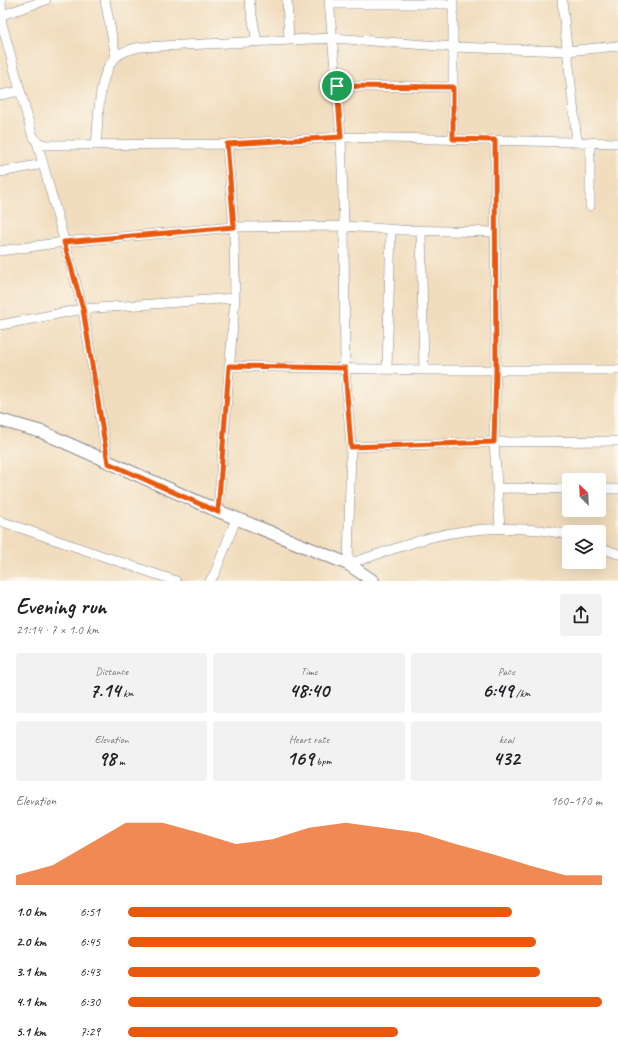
<!DOCTYPE html>
<html lang="en">
<head>
<meta charset="utf-8">
<style>
  :root { --surface:#fff; --page:#f2f2f2; --text:#202124; --muted:#757577; --accent:#ea580c }
  body { margin:0; font-family:Caveat,sans-serif; background:var(--page); color:var(--text); height:100vh; display:flex; flex-direction:column; font-size:15px; white-space:nowrap }
  * { box-sizing:border-box; margin:0 }
  p { font-size:13px; color:var(--muted) }
  .icon { flex:none; width:22px; height:22px; fill:none; stroke:currentColor; stroke-width:2; stroke-linecap:round; stroke-linejoin:round }
  .map { position:relative; height:581px; overflow:hidden }
  .side { display:flex; flex-direction:column; background:var(--surface); flex:1 }
  .side>* { flex:none }
  .needle { width:26px; rotate:336deg }
  .tools { position:absolute; left:562px; top:473px; display:grid; gap:8px }
  .tools a { display:grid; place-items:center; width:44px; height:44px; border-radius:4px; background:var(--surface); box-shadow:0 4px 16px #0002; font-size:20px }
  .pin { position:absolute; display:grid; place-items:center; width:34px; height:34px; color:#fff; margin:-17px; border:2px solid #fff; border-radius:50%; box-shadow:0 1px 4px #0007 }
  .round { display:grid; place-items:center; flex:none; width:42px; height:42px; border-radius:4px; background:var(--page) }
  .head { display:flex; align-items:center; justify-content:space-between; height:68px; padding:0 16px }
  h1 { font-size:22px; font-weight:700; line-height:30px }
  .metrics { display:grid; grid-template-columns:repeat(3,1fr); gap:6px; height:68px; padding:4px 16px }
  .metrics div { display:grid; align-content:center; border-radius:4px; background:var(--page); text-align:center }
  .metrics b { font-size:20px; font-weight:700 }
  .metrics small { font-size:11px; font-weight:400 }
  .metrics p { font-size:11px }
  .chart { height:112px; padding:8px 16px }
  .chart p { display:flex; justify-content:space-between }
  .chart svg { width:100%; height:72px; margin-top:4px; fill:var(--accent); opacity:.7 }
  ul { padding:0 16px; list-style:none; font-size:13px }
  li { display:grid; grid-template-columns:64px 48px 1fr; align-items:center; height:30px }
  li i { height:10px; border-radius:5px; background:var(--accent) }
  .map>svg:first-child { display:block }
  .lines { fill:none; stroke-linecap:round; stroke-linejoin:round }
  .minor-casing { stroke:#86868e; stroke-width:10 }
  .tertiary-casing { stroke:#86868e; stroke-width:14 }
  .minor { stroke:#fff; stroke-width:9 }
  .tertiary { stroke:#fff; stroke-width:12 }
  .route-casing { stroke:#fff; stroke-width:8 }
  .route { stroke:#ea580c; stroke-width:5 }
</style>
</head>
<body>
<div class="map">
<svg width="618" height="581" viewBox="0 0 618 581">
  <rect width="100%" height="100%" fill="#fbf7ec"/>
  <filter id="ink" filterUnits="userSpaceOnUse"><feTurbulence type="fractalNoise" baseFrequency=".025" numOctaves="2"/><feDisplacementMap in="SourceGraphic" scale="8" xChannelSelector="R" yChannelSelector="G"/><feConvolveMatrix kernelMatrix="1 2 1 2 8 2 1 2 1" color-interpolation-filters="sRGB"/></filter>
  <filter id="wash" filterUnits="userSpaceOnUse"><feTurbulence type="fractalNoise" baseFrequency=".012" numOctaves="4" result="noise"/><feDisplacementMap in="SourceGraphic" scale="16" xChannelSelector="R" yChannelSelector="G"/><feGaussianBlur stdDeviation="0.9" result="paint"/><feColorMatrix in="noise" values="0 0 0 0 0 0 0 0 0 0 0 0 0 0 0 0 0 1.4 0 .05"/><feComposite in="paint" operator="in"/></filter>
  <g filter="url(#wash)">
    <rect width="100%" height="100%" fill="#f1ddbd"/>
  </g>
  <g filter="url(#ink)">
    <g class="lines">
      <g class="minor-casing">
        <path id="minor" d="M 1,0 L 2,24 L 32,134 L 37,142 L 46,145 L 227,144 L 341,137 L 618,143
          M 105,0 L 116,57
          M 249,0 L 257,42
          M 287,0 L 289,40
          M 329,0 L 341,137 L 344,226 L 345,368 L 351,447 L 348,564 C 376,555 404,545 432,537 C 473,527 529,525 569,535
          M 562,0 L 577,142
          M 330,4 L 453,4
          M 2,15 L 46,0
          M 337,86 L 453,87
          M 0,95 L 20,91
          M 453,139 L 453,0
          M 495,140 L 496,370 L 494,442 L 500,528
          M 37,142 L 83,309 L 108,463
          M 96,145 C 99,120 97,76 115,58 C 122,51 132,49 141,47 L 333,38 L 453,47 L 567,51 L 618,46
          M 0,172 L 43,164
          M 590,206 L 590,142
          M 421,230 L 424,370
          M 0,251 L 64,242 L 234,227 L 344,226 L 401,230 L 495,232
          M 0,325 L 83,309 L 235,298
          M 229,366 L 424,370 L 618,370
          M 387,369 L 391,229
          M 351,447 L 494,442 L 618,441
          M 498,488 L 569,489
          M 599,489 L 618,489
          M 218,511 L 235,298 L 234,227 L 227,144
          M 0,521 L 176,581
          M 599,547 L 618,554
          M 210,581 L 215,573 L 236,519"/>
      </g>
      <g class="tertiary-casing">
        <path id="tertiary" d="M 0,420 L 42,432 L 218,511 L 348,564 L 373,581"/>
      </g>
      <use href="#minor" class="minor"/>
      <use href="#tertiary" class="tertiary"/>
    </g>
  </g>
  <g class="lines" filter="url(#ink)">
    <g class="route-casing">
      <path id="route" d="M 337,86 L 453,87 L 453,139 L 495,140 L 496,370 L 494,442 L 351,447 L 345,368 L 229,366 L 218,512 L 108,463 L 83,309 L 64,242 L 234,227 L 227,144 L 341,137 Z"/>
    </g>
    <use href="#route" class="route"/>
  </g>
</svg>
<div class="tools">
<a><svg class="needle" viewBox="-14 -14 28 28"><path d="M0-13l5 13h-10z" fill="#e53935"/><path d="M0 13l5-13h-10z" fill="#757577"/></svg></a>
<a><svg class="icon" aria-label="layers" viewBox="0 0 24 24"><path d="M12 4l9 5-9 5-9-5zM3 14l9 5 9-5"/></svg></a>
</div>
<div class="pin" style="left:337px;top:86px;background:#1e9e55"><svg class="icon" aria-label="arrive" viewBox="0 0 24 24"><path d="M6 21V4h12l-3 4 3 4H6"/></svg></div>
</div>
<section class="side">
<div class="head"><div><h1>Evening run</h1><p>21:14 · 7 × 1.0 km</p></div><a class="round"><svg class="icon" aria-label="share" viewBox="0 0 24 24"><path d="M12 15V3M7 8l5-5 5 5M5 13v7h14v-7"/></svg></a></div>
<div class="metrics">
<div><p>Distance</p><b>7.14<small> km</small></b></div>
<div><p>Time</p><b>48:40</b></div>
<div><p>Pace</p><b>6:49<small> /km</small></b></div>
</div>
<div class="metrics">
<div><p>Elevation</p><b>98<small> m</small></b></div>
<div><p>Heart rate</p><b>169<small> bpm</small></b></div>
<div><p>kcal</p><b>432</b></div>
</div>
<div class="chart"><p><span>Elevation</span>160–170 m</p>
<svg viewBox="0 0 160 44" preserveAspectRatio="none"><path d="M0 44V38L10 32L20 19L30 6L40 6L50 12L60 19L70 16L80 9L90 6L100 9L110 12L120 19L130 25L140 32L150 38L160 38V44z"/></svg>
</div>
<ul>
<li><b>1.0 km</b>6:51<i style="width:81%"></i></li>
<li><b>2.0 km</b>6:45<i style="width:86%"></i></li>
<li><b>3.1 km</b>6:43<i style="width:87%"></i></li>
<li><b>4.1 km</b>6:30<i style="width:100%"></i></li>
<li><b>5.1 km</b>7:29<i style="width:57%"></i></li>
</ul>
</section>
</body>
</html>
